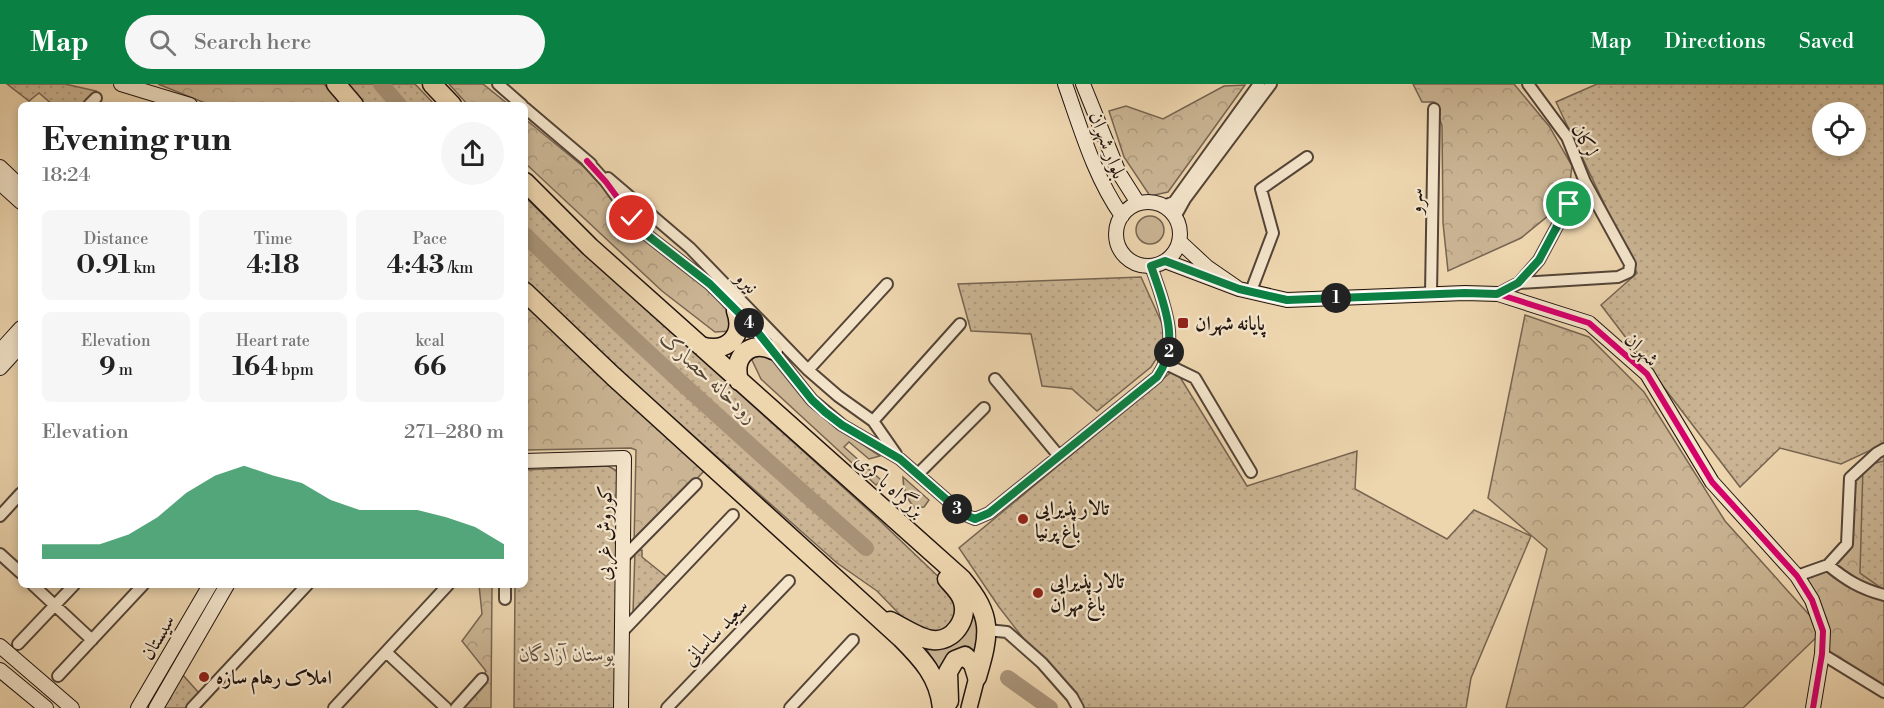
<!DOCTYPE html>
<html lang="en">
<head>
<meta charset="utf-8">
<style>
  :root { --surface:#fff; --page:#f6f6f6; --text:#222; --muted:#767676; --accent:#0b8043 }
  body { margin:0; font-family:"Libre Bodoni",Amiri,serif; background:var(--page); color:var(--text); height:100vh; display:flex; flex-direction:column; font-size:22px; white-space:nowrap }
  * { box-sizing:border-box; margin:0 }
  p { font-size:20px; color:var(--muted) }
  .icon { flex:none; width:33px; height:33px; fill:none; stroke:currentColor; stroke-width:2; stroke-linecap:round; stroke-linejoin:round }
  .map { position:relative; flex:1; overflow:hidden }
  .sheet { position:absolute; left:18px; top:18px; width:510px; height:486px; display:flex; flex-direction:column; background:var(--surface); border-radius:9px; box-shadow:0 3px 9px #0003 }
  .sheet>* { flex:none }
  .controls { position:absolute; left:1812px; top:18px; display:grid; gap:12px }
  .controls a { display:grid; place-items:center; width:54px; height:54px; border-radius:50%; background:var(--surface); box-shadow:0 3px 9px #0003; font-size:30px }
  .pin { position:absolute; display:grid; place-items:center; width:51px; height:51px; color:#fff; margin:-26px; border:3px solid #fff; border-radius:50%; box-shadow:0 2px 6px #0007 }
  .km { position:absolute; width:30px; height:30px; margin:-15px; border-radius:50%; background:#222; color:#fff; font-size:16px; line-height:30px; text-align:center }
  .round { display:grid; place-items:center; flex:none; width:63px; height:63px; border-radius:32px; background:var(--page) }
  .overview { display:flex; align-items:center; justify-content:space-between; height:102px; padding:0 24px }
  h1 { font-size:33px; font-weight:700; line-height:45px }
  .figures { display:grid; grid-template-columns:repeat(3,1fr); gap:9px; height:102px; padding:6px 24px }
  .figures div { display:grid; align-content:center; border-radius:9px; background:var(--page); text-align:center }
  .figures b { font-size:26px; font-weight:700 }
  .figures small { font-size:16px; font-weight:400 }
  .figures p { font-size:16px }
  .chart { height:168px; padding:12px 24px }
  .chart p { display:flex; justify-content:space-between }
  .chart svg { width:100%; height:108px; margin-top:6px; fill:var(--accent); opacity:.7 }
  header { display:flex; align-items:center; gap:36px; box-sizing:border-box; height:84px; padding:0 30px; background:var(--accent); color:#fff }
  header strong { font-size:28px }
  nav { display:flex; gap:33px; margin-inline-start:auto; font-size:21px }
  .search { width:420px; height:54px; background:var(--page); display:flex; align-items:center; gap:15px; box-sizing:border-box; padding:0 21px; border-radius:33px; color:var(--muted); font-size:22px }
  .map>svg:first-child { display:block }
  .grass { fill:#cab493; stroke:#766451; stroke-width:1.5 }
  .forest { fill:url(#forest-crowns); stroke:#766451; stroke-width:1.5 }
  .garden { fill:url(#garden-dots); stroke:#766451; stroke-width:1.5; fill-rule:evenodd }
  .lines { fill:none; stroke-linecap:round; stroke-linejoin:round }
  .river { stroke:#a89378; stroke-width:16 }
  .street-casing { stroke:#544437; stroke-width:14 }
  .secondary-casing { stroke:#21140f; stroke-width:16 }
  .primary-casing { stroke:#21140f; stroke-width:18 }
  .highway-casing { stroke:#21140f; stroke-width:21 }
  .street { stroke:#f3e4ca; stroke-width:10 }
  .secondary { stroke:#f3e4ca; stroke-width:14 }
  .primary { stroke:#edd5ae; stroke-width:15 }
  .highway { stroke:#edd5ae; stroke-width:18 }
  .cycleway-casing { stroke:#f3e4ca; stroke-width:10 }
  .cycleway { stroke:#d6006c; stroke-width:6 }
  .route-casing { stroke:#fff; stroke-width:12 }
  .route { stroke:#0b8043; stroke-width:8 }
  .poi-dot { fill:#8f2418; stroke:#f3e4ca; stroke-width:2 }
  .labels { text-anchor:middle; stroke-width:4.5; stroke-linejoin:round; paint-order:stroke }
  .street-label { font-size:20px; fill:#21140f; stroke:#f3e4ca }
  .poi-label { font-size:20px; font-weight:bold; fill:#21140f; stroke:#f3e4ca; text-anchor:start }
  .park-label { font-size:20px; font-style:italic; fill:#5c4c3d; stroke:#f3e4ca }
  .water-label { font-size:21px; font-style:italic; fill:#574739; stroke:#f3e4ca }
</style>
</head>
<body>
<header>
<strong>Map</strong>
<div class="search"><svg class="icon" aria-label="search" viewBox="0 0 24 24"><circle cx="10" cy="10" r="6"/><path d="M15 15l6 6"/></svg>Search here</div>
<nav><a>Map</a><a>Directions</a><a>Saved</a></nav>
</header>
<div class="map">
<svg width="1884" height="624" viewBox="0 0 1884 624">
  <defs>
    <pattern id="forest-crowns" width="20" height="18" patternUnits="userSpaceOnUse" patternTransform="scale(1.5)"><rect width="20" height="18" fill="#cab493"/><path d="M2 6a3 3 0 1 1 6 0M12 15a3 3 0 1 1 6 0" fill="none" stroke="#ad9a7e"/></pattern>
    <pattern id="garden-dots" width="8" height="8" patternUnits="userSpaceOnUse" patternTransform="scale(1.5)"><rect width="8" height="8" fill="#cab493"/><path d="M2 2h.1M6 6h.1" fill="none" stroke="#ad9a7e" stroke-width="1.8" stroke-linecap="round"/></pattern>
  </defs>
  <rect width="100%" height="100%" fill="#edd5ae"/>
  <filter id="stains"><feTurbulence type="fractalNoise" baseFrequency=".00333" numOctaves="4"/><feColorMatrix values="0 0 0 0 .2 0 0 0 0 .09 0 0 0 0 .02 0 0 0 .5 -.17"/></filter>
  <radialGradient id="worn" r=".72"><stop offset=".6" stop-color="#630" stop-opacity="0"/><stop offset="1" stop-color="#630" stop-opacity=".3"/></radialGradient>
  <path class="grass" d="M1136 146a14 14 0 1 1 28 0a14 14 0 1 1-28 0Z
    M 770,271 L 812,323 L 851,353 L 880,372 L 869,375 L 849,358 L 844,363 L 881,396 L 876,401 L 761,295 L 750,272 Z
    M 967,517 L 978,529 L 977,568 C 951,556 947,573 943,593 L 924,561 Z"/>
  <path class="forest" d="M 158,0 L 324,0 L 342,21 L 210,21 Z
    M 449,0 L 483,0 L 509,21 L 468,21 Z
    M 1413,0 L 1514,0 L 1549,42 L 1572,82 L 1570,98 L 1565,118 L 1521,154 L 1448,187 L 1443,139 L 1442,42 L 1434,18 L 1422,18 Z
    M 1245,1 L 1168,108 L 1150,112 L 1124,73 L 1109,27 L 1126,22 L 1163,35 L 1224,2 Z
    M 525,35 L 585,84 L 705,201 L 733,233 L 731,247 L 715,248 L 662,207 L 525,79 Z
    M 525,221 L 704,387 L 634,461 L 636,366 L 631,364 L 525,366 Z
    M 1525,231 L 1589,253 L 1644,308 L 1725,437 L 1822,545 L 1797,492 L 1828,481 L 1847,461 L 1850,394 L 1884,365 L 1884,608 L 1822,570 L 1823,547 L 1743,624 L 1506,624 L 1547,465 L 1488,414 Z
    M 903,393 L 929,416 L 924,423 L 915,424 C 907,416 903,404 903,393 Z
    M 479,501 L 492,501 L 491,624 L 464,624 L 486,587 L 462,557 L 482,530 Z"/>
  <path class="garden" d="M 7,0 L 65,0 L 96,7 L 84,21 L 53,21 L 39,9 L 29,17 Z
    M 347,0 L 415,0 L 435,21 L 365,21 Z
    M 1597,0 L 1884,0 L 1884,360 L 1841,380 L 1780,364 L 1740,403 L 1601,221 L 1637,189 L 1556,18 ZM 1822,28 L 1856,28 L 1856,62 L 1822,62 Z
    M 525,113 L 563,150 L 877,434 L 946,500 L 962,525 L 943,552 L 912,543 L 877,507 L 837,479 L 626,292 L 525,195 Z
    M 1141,193 L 1169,255 L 1151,283 L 1097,327 L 1072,305 L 1042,302 L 1031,250 L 971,247 L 958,200 Z
    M 1175,285 L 1247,402 L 1357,367 L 1355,405 L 1447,455 L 1474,426 L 1531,452 L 1471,594 L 1466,624 L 1077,624 L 999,523 L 959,464 Z
    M 1884,377 L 1884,506 L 1860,489 L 1863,382 Z
    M 608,382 L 617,387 L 615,624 L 514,624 L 515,501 L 525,501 L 525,386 Z
    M 642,466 L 642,473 L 668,494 L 633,529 L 635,467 Z
    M 182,590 L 199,609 L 185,624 L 163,624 Z"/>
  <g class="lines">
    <path class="river" d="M 381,0 L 399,21
      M 525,151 C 635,259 750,362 866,464
      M 1008,594 L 1050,624"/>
    <g class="street-casing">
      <path id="street" d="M 498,0 L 522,21
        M 89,21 L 96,14
        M 525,24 L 591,80
        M 587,77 L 606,98 L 642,147 L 710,200 L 755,245 L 812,316 L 842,341 L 900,375 L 963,430 L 975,435 L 989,429 L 1157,293 C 1182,258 1163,218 1151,182
        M 608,94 L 690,164 L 808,286 L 838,312 L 873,337 L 896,370
        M 1164,122 L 1174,118 L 1259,0
        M 1175,133 L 1185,115 L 1271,0
        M 1519,199 L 1618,193 L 1629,188 L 1630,180 L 1585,98
        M 1251,207 L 1273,149 L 1261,105 L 1307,73
        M 1431,210 L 1434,25
        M 1498,210 L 1519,199 L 1539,176 L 1569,120 L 1585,98 L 1567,53 L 1528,0
        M 1166,280 L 1195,294 L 1251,388
        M 808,286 L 887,200
        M 995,295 L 1059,372
        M 873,337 L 960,240
        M 918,390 L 984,324
        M 0,432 L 21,409
        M 0,470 L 21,489
        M 623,474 L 696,400
        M 1828,481 C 1846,496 1861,505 1884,511
        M 1797,492 L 1828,481 L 1847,460 L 1850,394 L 1877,369 L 1884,365
        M 33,501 L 92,556
        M 505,501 L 505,515
        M 987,546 L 1007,548 L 1042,579 L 1072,613 L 1078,624
        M 622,548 L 733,431
        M 18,560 L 74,501
        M 386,568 L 446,624
        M 1822,570 L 1884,608
        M 58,592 L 143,501
        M 192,624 L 307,501
        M 334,624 L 448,501
        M 456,624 L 482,595
        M 667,624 L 789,497
        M 790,624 L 853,556"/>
    </g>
    <g class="secondary-casing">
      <path id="secondary" d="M 121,0 L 190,21
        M 1065,0 C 1081,45 1094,92 1122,132
        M 1083,0 L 1119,89 L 1138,119
        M 0,83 L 21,103
        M 0,99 L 21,118
        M1116 150a32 32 0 1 1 64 0a32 32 0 1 1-64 0Z
        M 1165,177 L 1239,205 L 1207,183 L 1179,157
        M 1239,205 L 1287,216 L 1465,209 L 1498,210 L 1589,239 L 1647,290 L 1712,398 L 1797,492 L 1812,516 L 1823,547 L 1822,570 L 1813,624
        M 0,267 L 21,244
        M 0,284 L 21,261
        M 525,377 L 624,374 L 621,624
        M 0,562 L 72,624
        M 0,586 L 46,624
        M 138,624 L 210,501
        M 156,624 L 227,501"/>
    </g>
    <g class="primary-casing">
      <path id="primary" d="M 969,624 L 977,593"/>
    </g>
    <g class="highway-casing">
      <path id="highway" d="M 336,0 L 354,21
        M 432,0 L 452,21
        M 525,98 L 590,163 L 962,495 C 993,532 990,549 977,593
        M 525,208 L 613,292 L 901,554 C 922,575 939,593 942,624
        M 701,262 C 727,270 745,252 736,227
        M 739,297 C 732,272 750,256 773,266
        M 890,537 C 903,543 919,555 933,556 C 953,558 968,536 963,518 C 961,509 953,502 947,495
        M 949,617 L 948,588 L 955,576 L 965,572 L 973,580 L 977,593"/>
    </g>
    <use href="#street" class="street"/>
    <use href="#secondary" class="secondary"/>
    <use href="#primary" class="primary"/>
    <use href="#highway" class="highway"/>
    <g class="cycleway-casing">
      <path id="cycleway" d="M 587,77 L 606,98 L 642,147 L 710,200 L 755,245 L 812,316 L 842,341 L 900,375 L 963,430 L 975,435 L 989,429 L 1157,293 C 1182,258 1163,218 1151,182
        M 1239,205 L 1287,216 L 1465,209 L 1498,210 L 1589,239 L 1647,290 L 1712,398 L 1797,492 L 1812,516 L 1823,547 L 1822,570 L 1813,624"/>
    </g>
    <use href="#cycleway" class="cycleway"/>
  </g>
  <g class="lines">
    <g class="route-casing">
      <path id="route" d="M 632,134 L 642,147 L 710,200 L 755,245 L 812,316 L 825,328 L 842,341 L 900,375 L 963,430 L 975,435 L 989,429 L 1157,293 C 1182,258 1163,218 1151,182 L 1165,177 L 1239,205 L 1287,216 L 1465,209 L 1497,210 L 1518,199 L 1539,176 L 1569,120"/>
    </g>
    <use href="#route" class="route"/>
  </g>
  <g class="poi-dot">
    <rect x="1177" y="233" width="12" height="12" rx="3"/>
    <circle cx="1023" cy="435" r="6"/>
    <circle cx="1038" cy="509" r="6"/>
    <circle cx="204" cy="593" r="6"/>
  </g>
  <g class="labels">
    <g class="street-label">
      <text transform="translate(1585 56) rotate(64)" y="7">لرکان</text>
      <text transform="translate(1108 61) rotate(69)" y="7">بلوار شهران</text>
      <text transform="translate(1415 117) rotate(-89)" y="7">سرو</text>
      <text transform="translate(747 198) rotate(45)" y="7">نیرو</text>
      <text transform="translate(1642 265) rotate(44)" y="7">شهران</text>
      <text transform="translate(890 401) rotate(42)" y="7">بزرگراه باکری</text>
      <text transform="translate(604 449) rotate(-89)" y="7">کوروش غربی</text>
      <text transform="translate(715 548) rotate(-46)" y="7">سعید ساسانی</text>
      <text transform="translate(157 553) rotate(-60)" y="7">سیستان</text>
    </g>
    <g class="poi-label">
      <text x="1195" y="246">پایانه شهران</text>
      <text x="1035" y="431">تالار پذیرایی<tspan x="1035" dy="23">باغ پرنیا</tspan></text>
      <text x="1050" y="504">تالار پذیرایی<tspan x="1050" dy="23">باغ مهران</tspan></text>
      <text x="216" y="600">املاک رهام سازه</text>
    </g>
    <g class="park-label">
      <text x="567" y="577">بوستان آزادگان</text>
    </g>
    <g class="water-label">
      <text transform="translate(709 293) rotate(43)" y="7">رودخانه حصارک</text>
    </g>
  </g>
  <rect width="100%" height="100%" filter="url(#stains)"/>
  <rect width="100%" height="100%" fill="url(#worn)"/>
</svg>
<div class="controls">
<a><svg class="icon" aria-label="locate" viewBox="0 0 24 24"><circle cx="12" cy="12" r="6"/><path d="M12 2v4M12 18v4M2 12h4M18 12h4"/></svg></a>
</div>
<div class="pin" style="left:1569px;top:120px;background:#1e9e55"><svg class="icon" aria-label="arrive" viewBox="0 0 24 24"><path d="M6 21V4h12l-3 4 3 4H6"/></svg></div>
<div class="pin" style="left:632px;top:134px;background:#d93025"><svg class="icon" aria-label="check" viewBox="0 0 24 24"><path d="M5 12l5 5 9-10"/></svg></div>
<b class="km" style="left:1336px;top:214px">1</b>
<b class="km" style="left:1169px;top:268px">2</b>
<b class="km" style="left:957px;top:425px">3</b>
<b class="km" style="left:749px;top:239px">4</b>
<section class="sheet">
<div class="overview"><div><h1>Evening run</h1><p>18:24</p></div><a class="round"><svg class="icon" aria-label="share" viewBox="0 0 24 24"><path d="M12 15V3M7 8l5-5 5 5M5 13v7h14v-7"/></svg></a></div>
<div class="figures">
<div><p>Distance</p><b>0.91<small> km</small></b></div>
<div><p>Time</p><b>4:18</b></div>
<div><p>Pace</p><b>4:43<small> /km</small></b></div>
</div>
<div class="figures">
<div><p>Elevation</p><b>9<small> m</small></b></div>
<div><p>Heart rate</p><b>164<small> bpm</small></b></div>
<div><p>kcal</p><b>66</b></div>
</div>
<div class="chart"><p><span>Elevation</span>271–280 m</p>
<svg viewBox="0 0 160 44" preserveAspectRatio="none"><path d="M0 44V38L10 38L20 38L30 34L40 27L50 17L60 10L70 6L80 10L90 13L100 20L110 24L120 24L130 24L140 27L150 31L160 38V44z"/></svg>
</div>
</section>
</div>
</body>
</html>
